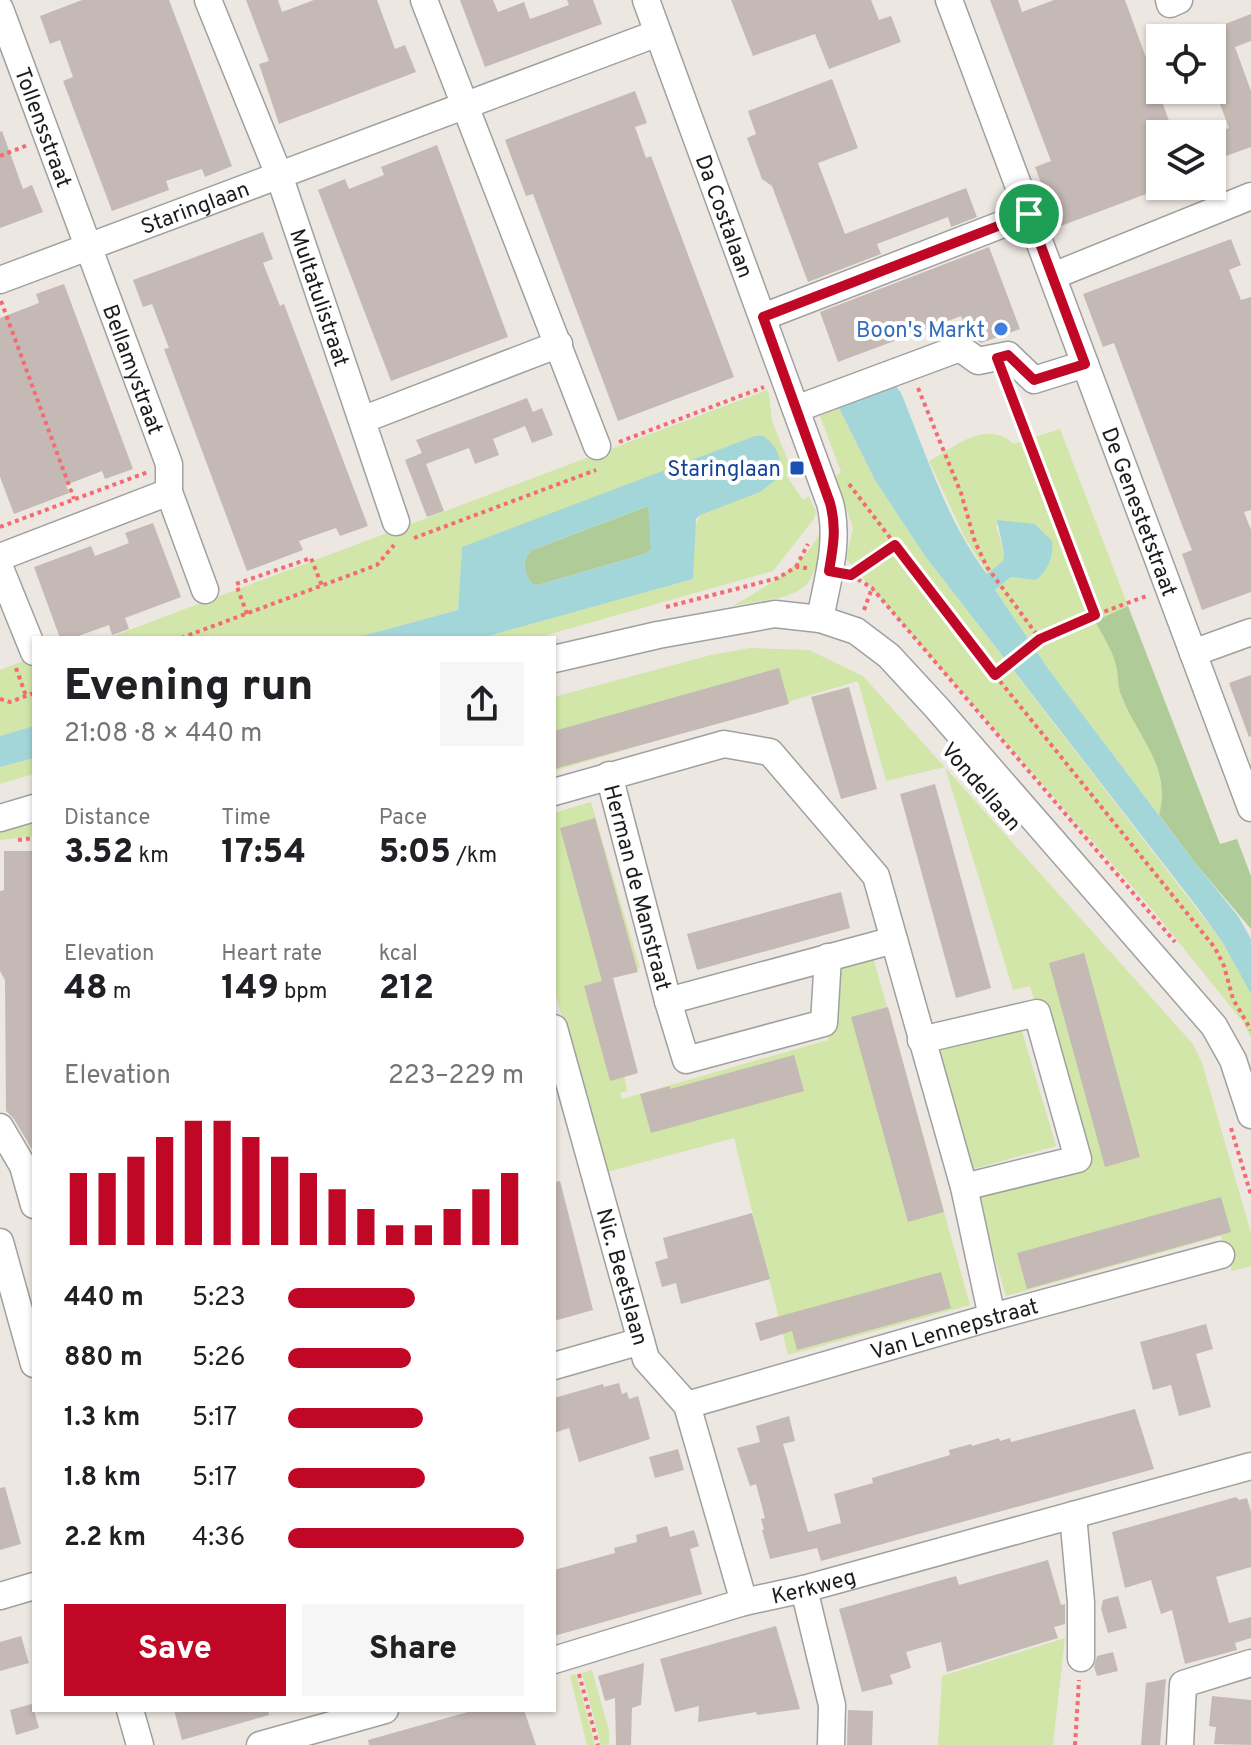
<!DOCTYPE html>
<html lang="en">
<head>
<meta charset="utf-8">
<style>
  :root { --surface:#fff; --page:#f6f6f6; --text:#202124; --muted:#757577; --accent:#c00826 }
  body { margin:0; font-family:Overpass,sans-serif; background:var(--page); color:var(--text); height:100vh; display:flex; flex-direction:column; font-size:30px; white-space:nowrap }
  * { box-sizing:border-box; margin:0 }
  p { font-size:26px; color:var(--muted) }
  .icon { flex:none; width:44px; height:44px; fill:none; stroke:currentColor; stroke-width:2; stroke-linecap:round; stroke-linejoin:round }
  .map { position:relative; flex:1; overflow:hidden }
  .panel { position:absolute; left:32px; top:636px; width:524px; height:1076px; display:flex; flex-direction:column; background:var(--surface); border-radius:0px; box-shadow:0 2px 6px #0004 }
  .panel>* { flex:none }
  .fabs { position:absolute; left:1146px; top:24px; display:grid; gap:16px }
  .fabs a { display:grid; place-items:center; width:80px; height:80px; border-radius:0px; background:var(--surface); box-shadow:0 2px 6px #0004; font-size:40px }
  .pin { position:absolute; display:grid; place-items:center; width:68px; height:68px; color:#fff; margin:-34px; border:4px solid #fff; border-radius:50%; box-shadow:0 2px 8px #0007 }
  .round { display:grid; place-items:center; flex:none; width:84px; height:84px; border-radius:0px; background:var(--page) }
  .summary { display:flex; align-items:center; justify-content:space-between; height:136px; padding:0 32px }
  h1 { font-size:44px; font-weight:800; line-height:60px }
  .figures { display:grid; grid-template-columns:repeat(3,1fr); gap:12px; height:136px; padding:8px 32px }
  .figures div { display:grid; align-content:center }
  .figures b { font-size:34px; font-weight:800 }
  .figures small { font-size:22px; font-weight:400 }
  .figures p { font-size:22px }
  .chart { height:224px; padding:16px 32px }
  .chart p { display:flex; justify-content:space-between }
  .chart svg { width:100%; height:144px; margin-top:8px; stroke:var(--accent); stroke-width:6 }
  .button { display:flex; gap:16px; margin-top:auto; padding:16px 32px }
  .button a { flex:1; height:92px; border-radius:0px; background:var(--accent); color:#fff; font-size:32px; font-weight:800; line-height:92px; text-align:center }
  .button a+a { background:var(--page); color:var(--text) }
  ul { padding:0 32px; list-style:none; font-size:26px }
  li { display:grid; grid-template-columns:128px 96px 1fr; align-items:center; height:60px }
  li i { height:20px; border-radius:10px; background:var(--accent) }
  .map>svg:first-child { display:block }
  .grass { fill:#d1e6a8 }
  .forest { fill:#afcb97 }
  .water { fill:#a3d6d9; fill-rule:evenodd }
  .building { fill:#c4b9b5 }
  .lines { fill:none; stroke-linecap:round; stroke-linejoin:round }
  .minor-casing { stroke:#a0a0a0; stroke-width:29 }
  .path { stroke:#f46b74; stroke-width:4; stroke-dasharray:4 4; stroke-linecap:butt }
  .minor { stroke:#fff; stroke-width:26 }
  .route-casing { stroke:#fff; stroke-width:16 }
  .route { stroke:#c00826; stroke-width:10 }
  .shop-dot { fill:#3f7fe0; stroke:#fff; stroke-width:3 }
  .transit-dot { fill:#1a4fb4; stroke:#fff; stroke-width:3 }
  .labels { text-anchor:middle; stroke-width:8; stroke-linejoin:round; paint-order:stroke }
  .street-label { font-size:22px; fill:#1c1c1c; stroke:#fff }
  .shop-label { font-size:22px; fill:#366cbe; stroke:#fff; text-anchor:end }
  .transit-label { font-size:22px; fill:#164399; stroke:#fff; text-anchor:end }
</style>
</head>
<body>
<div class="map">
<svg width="1251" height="1745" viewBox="0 0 1251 1745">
  <rect width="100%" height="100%" fill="#ede7e1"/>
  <path class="grass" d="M 767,390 L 769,393 L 772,421 L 792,471 L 786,475 L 803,500 L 809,496 L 816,512 L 813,520 L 773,571 L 536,638 L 481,638 L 693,579 L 695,527 L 700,515 L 462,547 L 458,610 L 355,638 L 108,638 Z
    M 839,408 L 875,480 L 925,556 L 1223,943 L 1251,994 L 1251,1038 L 1243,1022 L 1156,914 L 846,559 L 853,528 L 835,477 L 841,472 L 820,416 Z
    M 1060,429 L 1128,606 L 1095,621 C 1103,636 1113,650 1117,667 C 1119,677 1118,688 1122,698 C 1140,735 1171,771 1159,815 L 1049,670 L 995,590 L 1011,577 L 1036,580 C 1048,571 1054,556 1051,541 L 1035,524 L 996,525 L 1004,553 L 1003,561 L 988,574 L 965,538 L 929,461 C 957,446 985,419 1014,444 Z
    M 821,529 C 819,602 793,594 733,606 C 764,587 808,565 821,529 Z
    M 750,648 L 809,650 L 863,676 L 1193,1044 L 1202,1063 L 1251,1233 L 1251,1266 L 1232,1271 L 1221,1236 L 1006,1296 L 979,1206 L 979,1197 L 1083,1168 L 1030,986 L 1013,990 L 945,767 L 886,781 L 858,681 L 554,771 L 554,697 L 711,655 Z
    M 28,659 L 31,667 L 34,666 L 34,726 L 0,736 L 0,670 Z
    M 34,758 L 34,774 L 0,784 L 0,767 Z
    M 591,802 L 640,968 L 607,978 L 627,1091 L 620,1093 L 622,1099 L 828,1040 L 841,965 L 873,957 L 970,1305 L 788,1355 L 734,1138 L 607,1172 L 554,989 L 554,813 Z
    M 34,821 L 34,836 L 0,840 L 0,832 Z
    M 1019,1021 L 1056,1146 L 970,1170 L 934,1046 Z
    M 1065,1638 L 1053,1745 L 938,1745 L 942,1676 Z
    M 592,1670 L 609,1731 L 609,1745 L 601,1745 L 582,1673 Z
    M 576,1674 L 595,1745 L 587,1745 L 570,1676 Z"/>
  <path class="forest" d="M 649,506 L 651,549 L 645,554 L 538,585 L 532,584 C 524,572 520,561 532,550 Z
    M 1128,606 L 1220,844 L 1237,839 L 1251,876 L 1251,929 L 1195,863 L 1159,815 C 1172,767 1137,736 1121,695 C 1117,685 1119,675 1116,665 C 1112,649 1102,635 1095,621 Z"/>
  <path class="water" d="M 896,386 L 901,393 C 926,453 947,522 987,574 L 1003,561 L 1004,553 L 997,520 L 1035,524 L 1052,541 C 1054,556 1048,571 1036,580 L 1011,577 L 995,590 L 1049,670 L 1195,863 L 1238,916 L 1251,939 L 1251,994 L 1223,943 L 1197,907 L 925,556 L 875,480 L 839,408 Z
    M 755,436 L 763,436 C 778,446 783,460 778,478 L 760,492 L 700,515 L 696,519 L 693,579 L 481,638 L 355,638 L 458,610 L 462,547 ZM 648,506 L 651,549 L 645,554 L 538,585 L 532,584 C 524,572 520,561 532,550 Z
    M 34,726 L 34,758 L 0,767 L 0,736 Z"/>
  <path class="building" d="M 82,0 L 169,0 L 232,166 L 205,177 L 202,169 L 166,181 L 169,190 L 112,211 L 63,81 L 73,77 L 60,40 L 50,44 L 40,16 Z
    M 246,0 L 278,0 L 282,12 L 314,0 L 377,0 L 395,49 L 405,45 L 416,72 L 279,124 L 259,64 L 269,61 Z
    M 460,0 L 493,0 L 498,12 L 524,2 L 530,19 L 569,5 L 567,0 L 593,0 L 602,24 L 485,67 Z
    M 731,0 L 871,0 L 879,20 L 891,16 L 901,42 L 829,69 L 815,34 L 753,56 Z
    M 990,0 L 1018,0 L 1022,12 L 1054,0 L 1125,0 L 1172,129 L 1160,134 L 1160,181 L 1147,186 L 1162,188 L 1058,227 L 1035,167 L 1051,161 Z
    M 1251,14 L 1251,41 L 1235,47 L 1251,91 L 1251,147 L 1226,156 L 1217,133 L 1229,128 L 1212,83 L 1212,29 Z
    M 832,79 L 858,148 L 818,163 L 845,234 L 966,188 L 977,217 L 951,227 L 948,217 L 877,244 L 881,254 L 808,282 L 772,186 L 762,179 L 747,138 L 756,134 L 748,111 Z
    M 635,91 L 647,123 L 635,127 L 646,158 L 651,156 L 734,377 L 618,421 L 533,194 L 526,196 L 505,140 Z
    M 2,131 L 23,189 L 32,185 L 43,212 L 0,228 L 0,132 Z
    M 437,145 L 508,337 L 391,381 L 318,190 L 345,179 L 349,189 L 384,175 L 381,167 Z
    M 263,232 L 273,259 L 263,263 L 280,306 L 284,304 L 368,526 L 340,536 L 336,528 L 299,541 L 303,550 L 247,571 L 164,349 L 169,348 L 152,304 L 143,307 L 133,280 Z
    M 1231,239 L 1241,265 L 1229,270 L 1241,300 L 1251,297 L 1251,510 L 1244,512 L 1251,530 L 1251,592 L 1202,610 L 1182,554 L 1192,550 L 1182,525 L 1114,343 L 1103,347 L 1083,294 Z
    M 989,247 L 1020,329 L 981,343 L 968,334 L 961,316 L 838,362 L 820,312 Z
    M 64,284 L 133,469 L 105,479 L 102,471 L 66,485 L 69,493 L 14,514 L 0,477 L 0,318 L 39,303 L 36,294 Z
    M 527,398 L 533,412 L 542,408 L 553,435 L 532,443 L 525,426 L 493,439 L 499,455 L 475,464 L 469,448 L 426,464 L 444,511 L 427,517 L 405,460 L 422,453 L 416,440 Z
    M 153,523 L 181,597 L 125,618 L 129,629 L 112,635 L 109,625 L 73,638 L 60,638 L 34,567 L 91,546 L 95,556 L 129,543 L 125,533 Z
    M 779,668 L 789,704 L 554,769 L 554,731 Z
    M 1251,675 L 1251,736 L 1249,737 L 1229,683 Z
    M 849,687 L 877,789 L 841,799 L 811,697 Z
    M 935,784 L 991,988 L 956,998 L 900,794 Z
    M 595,818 L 638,972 L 613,978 L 638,1073 L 610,1081 L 584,986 L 602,981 L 560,828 Z
    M 4,851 L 34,851 L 34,1153 L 14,1119 L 6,1111 L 5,980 L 0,971 L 0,891 L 4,890 Z
    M 841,892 L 850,928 L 697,970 L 687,934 Z
    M 1084,953 L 1140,1157 L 1105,1167 L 1049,963 Z
    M 888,1007 L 944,1212 L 908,1222 L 851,1017 Z
    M 794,1055 L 804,1091 L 651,1133 L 640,1094 L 670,1086 L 670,1089 Z
    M 560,1181 L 593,1310 L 554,1321 L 554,1182 Z
    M 1221,1197 L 1231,1232 L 1027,1289 L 1017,1253 Z
    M 752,1213 L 770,1279 L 681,1304 L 676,1283 L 662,1287 L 655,1262 L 668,1258 L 663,1238 Z
    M 941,1272 L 951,1308 L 797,1350 L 792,1331 L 760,1341 L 755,1323 Z
    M 1206,1324 L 1213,1349 L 1196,1354 L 1211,1407 L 1179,1416 L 1171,1385 L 1153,1390 L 1140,1342 Z
    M 619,1383 L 622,1394 L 627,1392 L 629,1399 L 638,1396 L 650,1439 L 579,1462 L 569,1428 L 554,1433 L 554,1398 L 603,1384 L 604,1387 Z
    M 1135,1409 L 1154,1469 L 821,1561 L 817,1548 L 770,1559 L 762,1530 L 764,1529 L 761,1519 L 765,1518 L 756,1484 L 750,1486 L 737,1448 L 760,1442 L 756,1426 L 789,1416 L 795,1441 L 783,1444 L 808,1532 L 841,1523 L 834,1494 L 873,1483 L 872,1478 L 950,1455 L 949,1450 L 971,1444 L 972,1446 L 999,1438 L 1000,1441 L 1010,1438 L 1011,1442 Z
    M 678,1449 L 684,1470 L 655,1478 L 649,1457 Z
    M 5,1487 L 21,1544 L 0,1550 L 0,1488 Z
    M 1236,1497 L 1239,1500 L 1247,1498 L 1251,1512 L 1251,1567 L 1216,1577 L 1229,1623 L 1251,1617 L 1251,1638 L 1235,1643 L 1237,1650 L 1185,1664 L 1172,1610 L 1161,1614 L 1151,1580 L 1125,1588 L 1112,1532 Z
    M 667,1526 L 670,1537 L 694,1530 L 699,1546 L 690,1549 L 702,1594 L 554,1636 L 554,1570 L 615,1553 L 614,1548 L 637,1542 L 636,1535 Z
    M 1048,1560 L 1061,1605 L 1065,1604 L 1065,1624 L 1054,1627 L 1058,1638 L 947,1672 L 941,1642 L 906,1652 L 911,1668 L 890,1675 L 893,1684 L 862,1692 L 839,1609 L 956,1576 L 959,1585 Z
    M 1118,1596 L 1127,1628 L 1108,1633 L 1101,1609 L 1103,1600 Z
    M 776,1626 L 800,1709 L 757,1715 L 756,1712 L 698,1722 L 699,1706 L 675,1712 L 660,1659 Z
    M 21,1636 L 29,1663 L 0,1671 L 0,1642 Z
    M 1113,1652 L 1118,1671 L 1097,1676 L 1094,1667 L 1097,1656 Z
    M 644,1663 L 641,1705 L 632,1708 L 631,1745 L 616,1745 L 615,1698 L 605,1701 L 598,1676 Z
    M 1166,1679 L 1160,1745 L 1141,1745 L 1146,1683 Z
    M 1212,1696 L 1251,1700 L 1251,1745 L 1214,1744 L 1216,1727 L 1209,1726 Z
    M 32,1704 L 39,1728 L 16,1735 L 10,1710 Z
    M 174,1710 L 268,1710 L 269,1715 L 182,1740 Z
    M 475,1710 L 524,1710 L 536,1745 L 369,1745 L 368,1740 Z
    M 848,1710 L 873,1711 L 872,1745 L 847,1745 Z"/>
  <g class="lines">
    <g class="minor-casing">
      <g id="minor">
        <path id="s1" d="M 208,0 L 279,175 L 396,522"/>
        <path d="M 424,0 L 597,446"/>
        <path id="s2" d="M 646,0 L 830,503 C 840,542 827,581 820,619"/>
        <path id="s3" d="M 949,0 L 1251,808"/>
        <path d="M 1169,0 L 1170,4 L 1179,0"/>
        <path id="s4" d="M 0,9 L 169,464 L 169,492 L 205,590"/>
        <path d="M 1053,276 L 1251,196"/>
        <path id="s5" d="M 0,280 L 658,33"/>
        <path d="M 763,317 L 1029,214"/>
        <path d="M 796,409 L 960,348 L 978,361 L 1008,355 L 1034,380 L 1085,364"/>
        <path d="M 362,420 L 559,344"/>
        <path d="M 0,557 L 169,492"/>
        <path d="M 0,568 L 34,652"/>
        <path d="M 1193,653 L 1251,632"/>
        <path d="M 554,659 L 658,635 L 775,614 L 820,619 L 856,631 L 889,656 L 937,708 L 1214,1026 L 1233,1060 L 1251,1115"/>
        <path id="s6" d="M 609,775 L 668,1001 L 894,940"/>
        <path d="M 554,792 L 724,744 L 770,752 L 876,876 L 964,1187 L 992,1317"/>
        <path d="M 0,818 L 34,808"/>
        <path d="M 668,1001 L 686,1060 L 824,1023 L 828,957"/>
        <path id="s7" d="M 554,1028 L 646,1359 L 687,1405 L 744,1602"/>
        <path d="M 921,1040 L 1037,1013 L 1078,1159 L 964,1187"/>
        <path d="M 0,1127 L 23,1166 L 34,1205"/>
        <path d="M 0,1242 L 34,1364"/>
        <path d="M 554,1366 L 641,1341"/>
        <path id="s8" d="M 687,1405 L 992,1317 L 1221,1255"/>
        <path d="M 1073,1515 L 1081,1602 L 1081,1658"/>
        <path d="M 804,1589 L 832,1705 L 831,1745"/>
        <path d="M 0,1596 L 34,1586"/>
        <path id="s9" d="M 554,1660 L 744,1602 L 804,1589 L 1251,1466"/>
        <path d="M 130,1710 L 140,1745"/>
        <path d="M 260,1745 L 385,1710"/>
        <path d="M 1180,1745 L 1183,1684 L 1251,1663"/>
      </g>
    </g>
    <path class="path" d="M 0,156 L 28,145
      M 1,301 L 74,499
      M 918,388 L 961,493 L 975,542 L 987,567 L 1040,639
      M 1009,390 L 1095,615
      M 619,442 L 764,387
      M 849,484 L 995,675 L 1040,639 L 1095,615 L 1149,595
      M 0,527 L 148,472
      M 414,538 L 596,470
      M 796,567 L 808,544
      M 854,573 L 895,545
      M 851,575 L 872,588 L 1175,942
      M 666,607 L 778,578 L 796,567 L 807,568
      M 864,610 L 872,588
      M 247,614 L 236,584 L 311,558 L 322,586
      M 181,638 L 377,565 L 394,545
      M 16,668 L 26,696
      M 995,675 L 1215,948 L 1224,966 L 1233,999 L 1251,1030
      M 0,699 L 10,702 L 34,693
      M 18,840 L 34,838
      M 1231,1128 L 1251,1195
      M 579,1674 L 598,1745
      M 1075,1745 L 1079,1680"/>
    <use href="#minor" class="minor"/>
  </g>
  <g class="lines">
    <g class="route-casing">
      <path id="route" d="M 1029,214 L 1085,364 L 1034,380 L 1008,355 L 997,358 L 1095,615 L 1040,639 L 995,675 L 895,545 L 851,575 L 829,571 C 833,547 837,528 830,503 L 763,317 Z"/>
    </g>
    <use href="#route" class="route"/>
  </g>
  <circle class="shop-dot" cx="1001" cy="329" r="8"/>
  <rect class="transit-dot" x="789" y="460" width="16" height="16" rx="4"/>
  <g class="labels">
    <g class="street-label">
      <text dy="8" stroke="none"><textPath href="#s4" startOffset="126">Tollensstraat</textPath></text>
      <text dy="8" stroke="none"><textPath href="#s5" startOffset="208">Staringlaan</textPath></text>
      <text dy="8" stroke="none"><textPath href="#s2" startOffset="230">Da Costalaan</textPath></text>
      <text dy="8" stroke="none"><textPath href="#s1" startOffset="318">Multatulistraat</textPath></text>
      <text dy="8" stroke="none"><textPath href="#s4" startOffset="384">Bellamystraat</textPath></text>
      <text dy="8" stroke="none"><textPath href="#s3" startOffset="546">De Genestetstraat</textPath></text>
      <text transform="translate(982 786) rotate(49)" y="8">Vondellaan</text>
      <text dy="8" stroke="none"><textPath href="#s6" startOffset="116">Herman de Manstraat</textPath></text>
      <text dy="8" stroke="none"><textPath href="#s7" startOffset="258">Nic. Beetslaan</textPath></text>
      <text dy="8" stroke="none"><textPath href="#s8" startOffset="278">Van Lennepstraat</textPath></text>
      <text dy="8" stroke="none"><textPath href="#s9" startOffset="270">Kerkweg</textPath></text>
    </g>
    <g class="shop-label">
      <text x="985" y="337">Boon's Markt</text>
    </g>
    <g class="transit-label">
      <text x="781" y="476">Staringlaan</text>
    </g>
  </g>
</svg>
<div class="fabs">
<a><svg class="icon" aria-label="locate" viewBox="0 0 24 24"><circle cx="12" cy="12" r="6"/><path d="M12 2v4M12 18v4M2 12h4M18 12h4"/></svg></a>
<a><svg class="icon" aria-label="layers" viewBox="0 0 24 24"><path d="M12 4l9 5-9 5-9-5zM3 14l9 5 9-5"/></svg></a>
</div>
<div class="pin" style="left:1029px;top:214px;background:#1e9e55"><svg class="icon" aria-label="arrive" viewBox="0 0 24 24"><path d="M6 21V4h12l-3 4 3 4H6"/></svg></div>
<section class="panel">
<div class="summary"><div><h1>Evening run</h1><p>21:08 · 8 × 440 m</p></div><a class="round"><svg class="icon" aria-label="share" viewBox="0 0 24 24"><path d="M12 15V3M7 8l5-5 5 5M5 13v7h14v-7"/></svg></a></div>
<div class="figures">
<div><p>Distance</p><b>3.52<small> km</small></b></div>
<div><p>Time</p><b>17:54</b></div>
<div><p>Pace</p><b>5:05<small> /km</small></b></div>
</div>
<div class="figures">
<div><p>Elevation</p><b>48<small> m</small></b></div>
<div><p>Heart rate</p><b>149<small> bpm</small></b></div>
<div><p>kcal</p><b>212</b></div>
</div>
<div class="chart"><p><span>Elevation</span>223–229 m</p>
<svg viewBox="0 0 160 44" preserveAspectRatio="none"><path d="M5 44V22M15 44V22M25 44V17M35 44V11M45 44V6M55 44V6M65 44V11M75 44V17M85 44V22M95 44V27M105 44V33M115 44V38M125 44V38M135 44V33M145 44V27M155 44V22"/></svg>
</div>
<ul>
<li><b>440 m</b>5:23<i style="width:54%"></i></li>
<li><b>880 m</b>5:26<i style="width:52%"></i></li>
<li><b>1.3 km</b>5:17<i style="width:57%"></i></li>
<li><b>1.8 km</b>5:17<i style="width:58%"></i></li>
<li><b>2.2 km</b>4:36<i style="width:100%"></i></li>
</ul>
<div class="button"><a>Save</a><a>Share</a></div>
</section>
</div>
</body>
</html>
